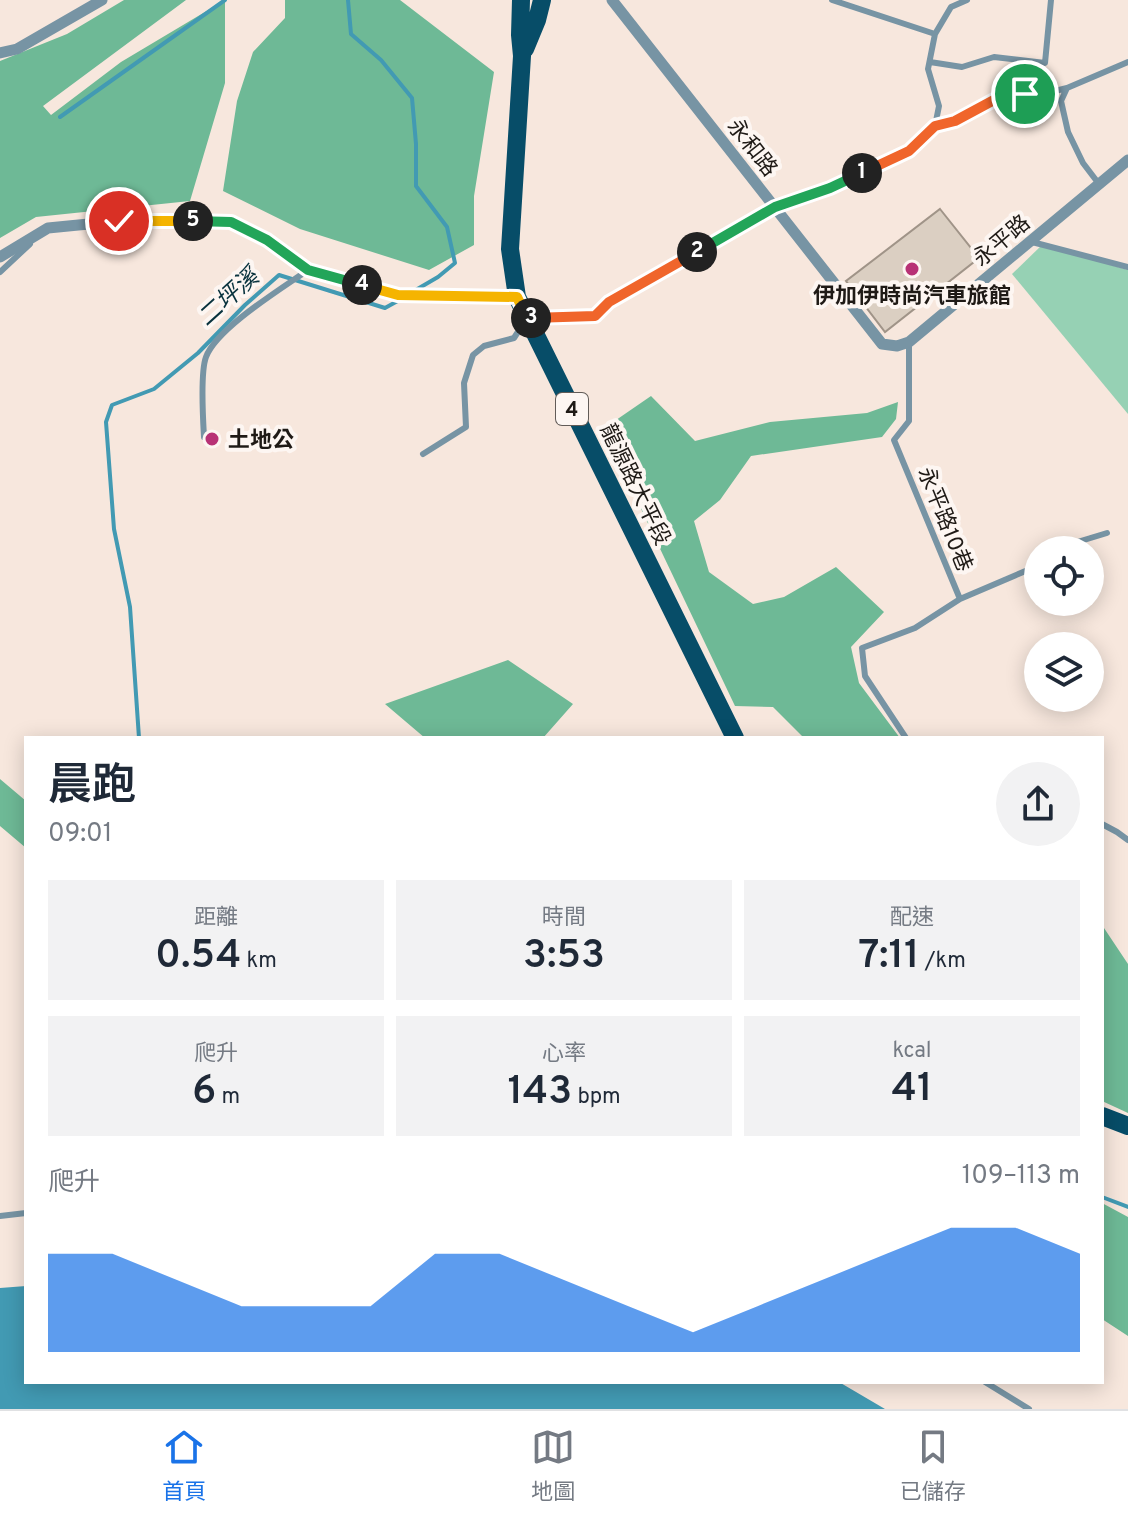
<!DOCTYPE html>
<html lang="zh-TW">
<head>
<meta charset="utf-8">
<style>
  :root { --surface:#fff; --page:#f2f2f3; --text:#1f2937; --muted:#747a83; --line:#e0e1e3; --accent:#1a73e8 }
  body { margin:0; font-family:Overpass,"Noto Sans TC",sans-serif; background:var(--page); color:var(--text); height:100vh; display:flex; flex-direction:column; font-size:30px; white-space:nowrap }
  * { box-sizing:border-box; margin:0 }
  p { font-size:26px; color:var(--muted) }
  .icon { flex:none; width:44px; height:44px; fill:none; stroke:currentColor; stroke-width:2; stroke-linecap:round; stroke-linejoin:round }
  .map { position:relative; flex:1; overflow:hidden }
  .details { position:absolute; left:24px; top:736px; width:1080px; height:648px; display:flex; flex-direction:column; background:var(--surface); border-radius:0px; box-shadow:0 4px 20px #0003 }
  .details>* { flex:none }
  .tools { position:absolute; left:1024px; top:536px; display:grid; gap:16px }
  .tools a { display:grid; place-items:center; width:80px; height:80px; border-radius:50%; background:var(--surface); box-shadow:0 4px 20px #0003; font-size:40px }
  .pin { position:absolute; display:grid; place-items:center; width:68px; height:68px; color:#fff; margin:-34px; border:4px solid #fff; border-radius:50%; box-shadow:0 2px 8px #0007 }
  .km { position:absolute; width:40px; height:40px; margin:-20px; border-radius:50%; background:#222; color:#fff; font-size:22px; line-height:40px; text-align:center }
  .round { display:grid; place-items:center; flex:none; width:84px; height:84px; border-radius:42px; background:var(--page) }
  .head { display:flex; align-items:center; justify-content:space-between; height:136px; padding:0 24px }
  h1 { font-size:44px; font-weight:600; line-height:60px }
  .metrics { display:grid; grid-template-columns:repeat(3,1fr); gap:12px; height:136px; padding:8px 24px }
  .metrics div { display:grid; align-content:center; border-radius:0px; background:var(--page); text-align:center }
  .metrics b { font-size:40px; font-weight:600 }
  .metrics small { font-size:22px; font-weight:400 }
  .metrics p { font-size:22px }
  .chart { height:224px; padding:16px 24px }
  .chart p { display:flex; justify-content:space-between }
  .chart svg { width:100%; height:144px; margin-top:8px; fill:var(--accent); opacity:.7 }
  .tab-bar { display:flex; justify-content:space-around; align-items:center; height:112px; border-top:2px solid var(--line); background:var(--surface); font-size:22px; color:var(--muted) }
  .tab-bar a { display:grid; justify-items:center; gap:4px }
  .tab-bar .selected { color:var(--accent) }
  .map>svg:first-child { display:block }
  .green { fill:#96d1b4 }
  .forest { fill:#6eb996 }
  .water { fill:#429ab3 }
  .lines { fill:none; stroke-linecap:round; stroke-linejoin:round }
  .stream { stroke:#429ab3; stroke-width:4 }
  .building { fill:#dbcfc2; stroke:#a09488; stroke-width:2 }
  .path { stroke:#998e86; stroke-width:2; stroke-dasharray:8 4; stroke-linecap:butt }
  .service { stroke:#7794a4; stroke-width:6 }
  .minor { stroke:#7794a4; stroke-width:11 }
  .primary { stroke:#074d68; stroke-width:18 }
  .split-1-casing { stroke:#fff; stroke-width:16 }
  .split-2-casing { stroke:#fff; stroke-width:16 }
  .split-3-casing { stroke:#fff; stroke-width:16 }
  .split-4-casing { stroke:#fff; stroke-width:16 }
  .split-5-casing { stroke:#fff; stroke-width:16 }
  .split-6-casing { stroke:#fff; stroke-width:16 }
  .split-1 { stroke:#f0652b; stroke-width:10 }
  .split-2 { stroke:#22a559; stroke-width:10 }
  .split-3 { stroke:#f0652b; stroke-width:10 }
  .split-4 { stroke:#f5b400; stroke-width:10 }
  .split-5 { stroke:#22a559; stroke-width:10 }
  .split-6 { stroke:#f5b400; stroke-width:10 }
  .poi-dot { fill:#b83276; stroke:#fdf6f2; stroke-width:3 }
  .labels { text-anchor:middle; stroke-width:8; stroke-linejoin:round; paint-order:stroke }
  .shield { fill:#fdf6f2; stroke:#625c58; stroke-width:2 }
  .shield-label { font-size:20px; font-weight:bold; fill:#1f1a16 }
  .street-label { font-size:22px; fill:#1f1a16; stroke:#fdf6f2 }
  .poi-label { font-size:22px; font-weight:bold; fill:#1f1a16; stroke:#fdf6f2 }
  .water-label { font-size:24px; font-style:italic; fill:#08323d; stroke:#fdf6f2 }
</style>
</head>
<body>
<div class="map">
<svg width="1128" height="1409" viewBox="0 0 1128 1409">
  <rect width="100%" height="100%" fill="#f7e7dd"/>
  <path class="green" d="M 1042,245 L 1128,270 L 1128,414 L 1012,274 Z"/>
  <path class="forest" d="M 124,0 L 186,0 L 43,106 L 51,115 L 121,62 L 225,0 L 225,83 L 190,201 L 36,217 L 0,238 L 0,61 L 67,34 Z
    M 285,0 L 400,0 L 494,72 L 474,196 L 474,245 L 429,270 L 300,229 L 223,191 L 237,101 L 253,52 L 285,18 Z
    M 651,396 L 695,441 L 770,422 L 867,413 L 898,402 L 896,419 L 882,437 L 751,456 L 720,500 L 694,521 L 709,572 L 753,604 L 784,597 L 836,567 L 884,612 L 851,647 L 859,683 L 900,738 L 804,738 L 773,707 L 735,706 L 603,429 Z
    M 508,660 L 573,704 L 543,738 L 425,738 L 385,704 Z
    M 0,779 L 26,801 L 26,848 L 0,826 Z
    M 1102,925 L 1128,964 L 1128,1113 L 1102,1101 Z
    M 1102,1203 L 1128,1217 L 1128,1336 L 1102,1319 Z"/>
  <path class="water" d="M 26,1286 L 26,1382 L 839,1382 L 885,1409 L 0,1409 L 0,1288 Z"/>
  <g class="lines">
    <path class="stream" d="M 348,0 L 351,34 L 381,60 L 412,98 L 416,144 L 416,186 L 447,227 L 455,263 L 438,277 L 414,291
      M 60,117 L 225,0
      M 139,738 L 130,607 L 114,529 L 106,422 L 112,405 L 154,389 L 198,353 L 245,305 L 279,275 L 385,308 L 403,298
      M 1102,1197 L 1128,1207"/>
  </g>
  <path class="building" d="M 940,209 L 979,258 L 885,332 L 846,281 Z"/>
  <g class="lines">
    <path class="path" d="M 544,318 L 595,316 L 603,308"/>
    <path class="service" d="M 832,0 L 935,34
      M 930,62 L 962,67 L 994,57 L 1045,63 L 1051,0
      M 935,126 L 939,106 L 928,69 L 935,34 L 951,7 L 967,0
      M 1099,184 L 1083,163 L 1068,132 L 1061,101 L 1067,88 L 1128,62
      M 1032,242 L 1128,267
      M 0,272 L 30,244
      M 609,302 L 775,207 L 830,188 L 909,151 L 935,126 L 955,121 L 994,100 L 1025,94 L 1047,93 L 1067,88
      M 204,437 C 203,419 200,373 206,357 C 217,328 281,289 308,270
      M 423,454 L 466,427 L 464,383 L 473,355 L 484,346 L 514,338 L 525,321
      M 1051,550 L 1107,533
      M 960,599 L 1035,567 L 1038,564
      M 906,738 L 865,676 L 862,648 L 915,628 L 960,599 L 894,440 L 909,421 L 909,342
      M 1102,824 L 1117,832 L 1128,840
      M 0,1216 L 26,1213
      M 985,1382 L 1029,1409"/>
    <path class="minor" d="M 612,0 L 882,344 L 897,346 L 909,342 L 1128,160
      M 0,53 L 17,49 L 102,0
      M 0,257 L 48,228 L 119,221 L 231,222 L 267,240 L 308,270 L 398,295 L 517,297"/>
    <path class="primary" d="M 521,0 L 520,35 L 522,56 L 510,249 L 517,297 L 735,738
      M 525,49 L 537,20 L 542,0
      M 1102,1116 L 1128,1126"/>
  </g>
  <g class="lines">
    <g class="split-1-casing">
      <path id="split-1" d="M 862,173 L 909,151 L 935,126 L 955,121 L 994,100 L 1025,94"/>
    </g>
    <g class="split-2-casing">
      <path id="split-2" d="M 697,252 L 775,207 L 830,188 L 862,173"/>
    </g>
    <g class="split-3-casing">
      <path id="split-3" d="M 531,318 L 595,316 L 609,302 L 697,252"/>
    </g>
    <g class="split-4-casing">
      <path id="split-4" d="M 362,285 L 398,295 L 517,297 L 527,318 L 531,318"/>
    </g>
    <g class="split-5-casing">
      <path id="split-5" d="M 193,221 L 231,222 L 267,240 L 308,270 L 362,285"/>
    </g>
    <g class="split-6-casing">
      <path id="split-6" d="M 119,221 L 193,221"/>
    </g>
    <use href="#split-1" class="split-1"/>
    <use href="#split-2" class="split-2"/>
    <use href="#split-3" class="split-3"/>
    <use href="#split-4" class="split-4"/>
    <use href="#split-5" class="split-5"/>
    <use href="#split-6" class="split-6"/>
  </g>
  <g class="poi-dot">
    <circle cx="912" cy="269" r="8"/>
    <circle cx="212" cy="439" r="8"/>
  </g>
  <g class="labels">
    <rect class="shield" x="556" y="393" width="32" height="32" rx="6"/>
    <g class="shield-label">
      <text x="572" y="416">4</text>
    </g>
    <g class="street-label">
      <text transform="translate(753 147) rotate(52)" y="8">永和路</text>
      <text transform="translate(1001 240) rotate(-40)" y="8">永平路</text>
      <text transform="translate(636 484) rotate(64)" y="8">龍源路大平段</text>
      <text transform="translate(946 519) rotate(68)" y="8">永平路10巷</text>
    </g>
    <g class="poi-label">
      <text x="912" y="303">伊加伊時尚汽車旅館</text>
      <text x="228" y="447" text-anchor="start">土地公</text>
    </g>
    <g class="water-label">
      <text transform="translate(228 297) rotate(-42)" y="8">二坪溪</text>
    </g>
  </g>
</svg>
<div class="tools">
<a><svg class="icon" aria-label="locate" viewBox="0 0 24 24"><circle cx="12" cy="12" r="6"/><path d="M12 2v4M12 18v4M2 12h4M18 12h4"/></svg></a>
<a><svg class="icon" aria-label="layers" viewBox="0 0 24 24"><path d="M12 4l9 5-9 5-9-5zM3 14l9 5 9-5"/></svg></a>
</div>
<div class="pin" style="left:1025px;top:94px;background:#1e9e55"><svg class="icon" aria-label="arrive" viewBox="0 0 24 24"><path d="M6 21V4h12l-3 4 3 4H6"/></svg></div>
<div class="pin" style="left:119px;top:221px;background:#d93025"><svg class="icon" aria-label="check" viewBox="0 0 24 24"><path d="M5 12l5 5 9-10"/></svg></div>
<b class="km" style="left:862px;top:173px">1</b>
<b class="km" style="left:697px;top:252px">2</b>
<b class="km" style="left:531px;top:318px">3</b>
<b class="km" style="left:362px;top:285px">4</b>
<b class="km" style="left:193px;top:221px">5</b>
<section class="details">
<div class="head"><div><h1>晨跑</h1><p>09:01</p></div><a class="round"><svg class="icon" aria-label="share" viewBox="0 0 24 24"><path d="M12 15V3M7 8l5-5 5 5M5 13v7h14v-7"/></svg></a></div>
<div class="metrics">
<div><p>距離</p><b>0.54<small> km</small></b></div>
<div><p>時間</p><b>3:53</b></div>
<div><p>配速</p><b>7:11<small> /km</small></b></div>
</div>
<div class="metrics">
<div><p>爬升</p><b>6<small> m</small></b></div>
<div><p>心率</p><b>143<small> bpm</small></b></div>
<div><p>kcal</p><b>41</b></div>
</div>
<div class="chart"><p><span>爬升</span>109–113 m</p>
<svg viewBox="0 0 160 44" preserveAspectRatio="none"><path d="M0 44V14L10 14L20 22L30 30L40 30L50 30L60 14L70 14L80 22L90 30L100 38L110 30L120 22L130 14L140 6L150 6L160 14V44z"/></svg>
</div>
</section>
</div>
<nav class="tab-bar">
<a class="selected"><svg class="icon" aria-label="home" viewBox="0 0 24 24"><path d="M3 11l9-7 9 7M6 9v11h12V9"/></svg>首頁</a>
<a><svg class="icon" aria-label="map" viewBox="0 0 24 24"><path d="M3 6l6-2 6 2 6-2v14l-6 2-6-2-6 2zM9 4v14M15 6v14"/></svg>地圖</a>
<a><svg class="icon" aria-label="saved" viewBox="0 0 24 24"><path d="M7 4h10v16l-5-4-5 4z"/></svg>已儲存</a>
</nav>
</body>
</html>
